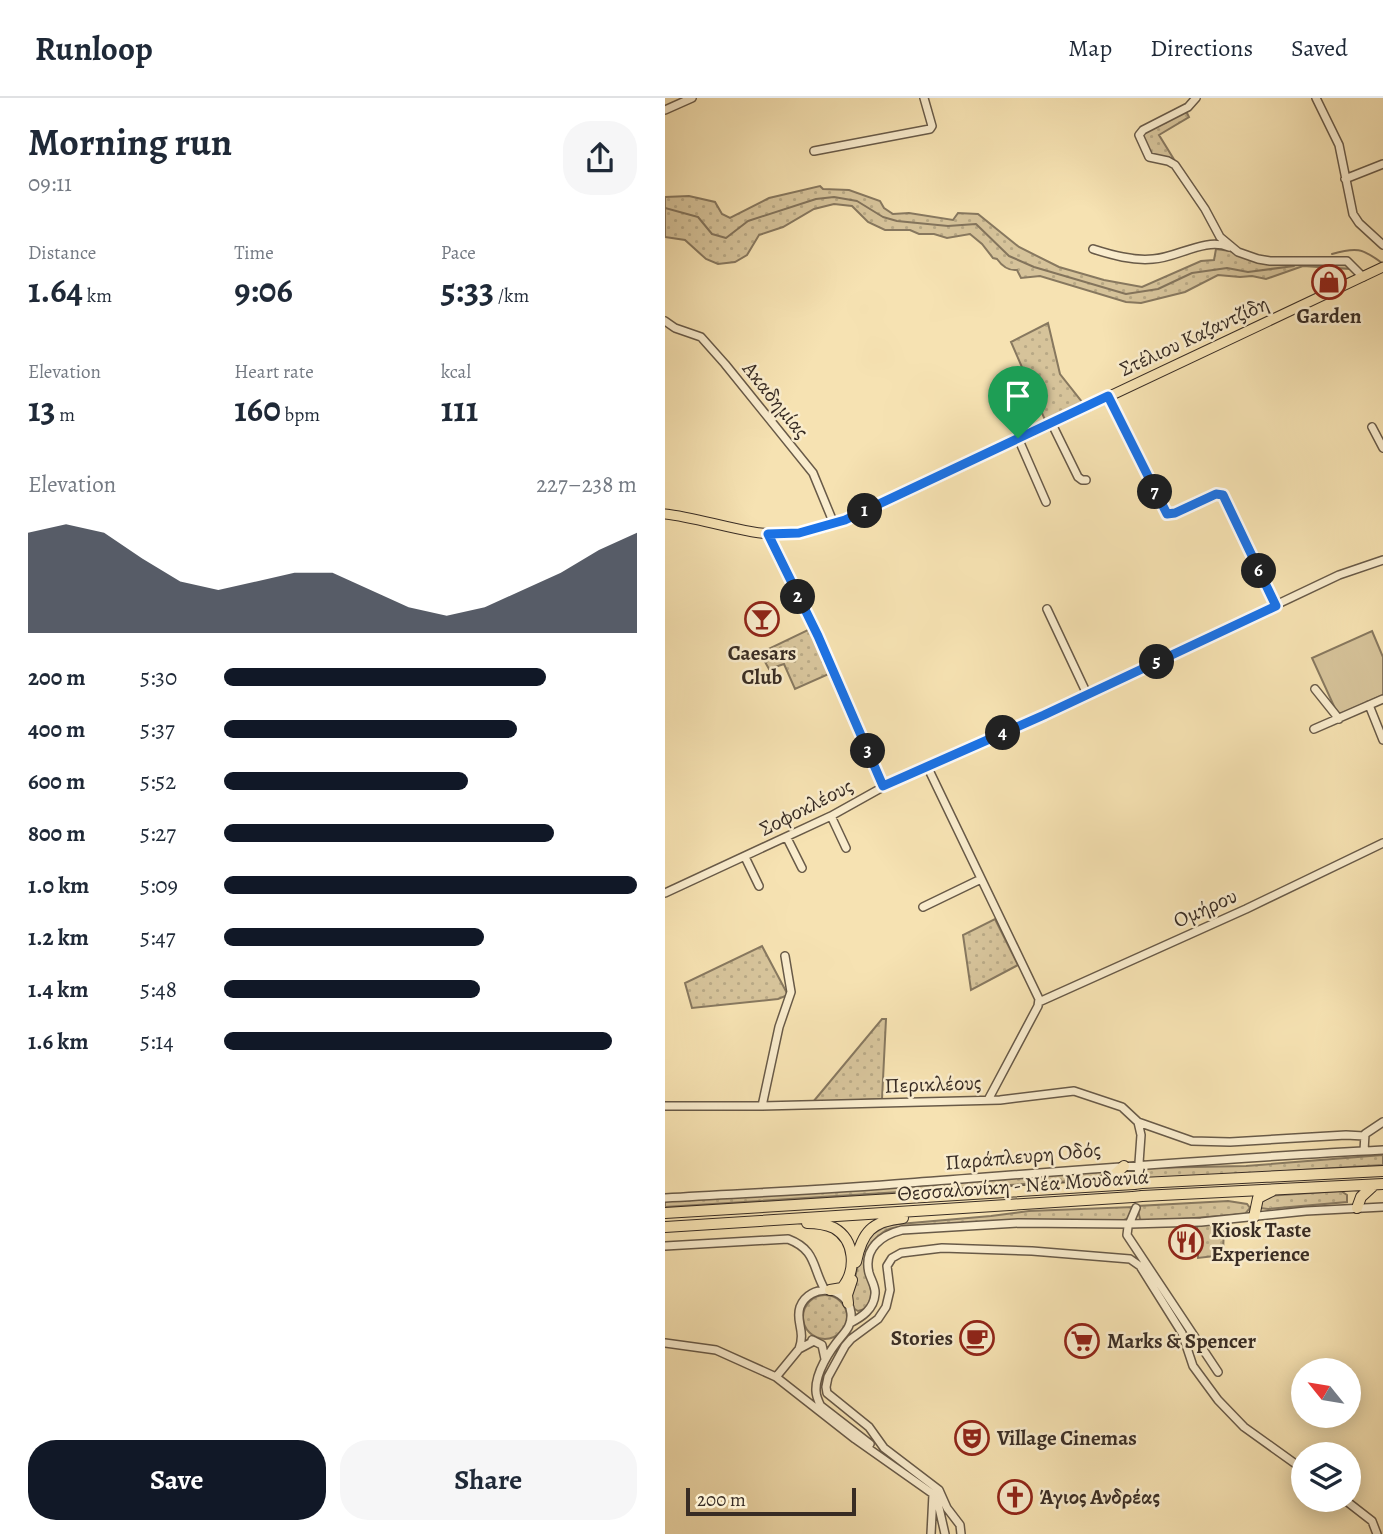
<!DOCTYPE html>
<html lang="en">
<head>
<meta charset="utf-8">
<style>
  :root { --surface:#fff; --page:#f6f6f7; --text:#1f2937; --muted:#747a83; --line:#e0e1e3; --accent:#111827 }
  body { margin:0; font-family:Alegreya,serif; background:var(--page); color:var(--text); height:100vh; display:flex; flex-direction:column; font-size:26px; white-space:nowrap }
  * { box-sizing:border-box; margin:0 }
  p { font-size:23px; color:var(--muted) }
  .icon { flex:none; width:38px; height:38px; fill:none; stroke:currentColor; stroke-width:2; stroke-linecap:round; stroke-linejoin:round }
  .map { position:relative; flex:1; overflow:hidden }
  .panel { display:flex; flex-direction:column; background:var(--surface); width:665px }
  .panel>* { flex:none }
  .needle { width:46px; rotate:300deg }
  .fabs { position:absolute; left:626px; top:1260px; display:grid; gap:14px }
  .fabs a { display:grid; place-items:center; width:70px; height:70px; border-radius:50%; background:var(--surface); box-shadow:0 4px 18px #0003; font-size:35px }
  .scale { position:absolute; left:21px; bottom:18px; width:170px; box-sizing:border-box; padding-left:7px; border:4px solid #382c24; border-top:0; font-size:19px; line-height:24px; white-space:nowrap; color:#382c24; -webkit-text-stroke:5px #f9eccd; paint-order:stroke }
  .pin { position:absolute; display:grid; place-items:center; width:60px; height:60px; color:#fff; margin:-72px -30px; border-radius:50% 50% 50% 0; rotate:-45deg; box-shadow:0 0 7px #0007 }
  .pin .icon { rotate:45deg }
  .km { position:absolute; width:35px; height:35px; margin:-18px; border-radius:50%; background:#222; color:#fff; font-size:19px; line-height:35px; text-align:center }
  .round { display:grid; place-items:center; flex:none; width:74px; height:74px; border-radius:28px; background:var(--page) }
  .overview { display:flex; align-items:center; justify-content:space-between; height:119px; padding:0 28px }
  h1 { font-size:38px; font-weight:600; line-height:52px }
  .metrics { display:grid; grid-template-columns:repeat(3,1fr); gap:10px; height:119px; padding:7px 28px }
  .metrics div { display:grid; align-content:center }
  .metrics b { font-size:35px; font-weight:600 }
  .metrics small { font-size:19px; font-weight:400 }
  .metrics p { font-size:19px }
  .chart { height:196px; padding:14px 28px }
  .chart p { display:flex; justify-content:space-between }
  .chart svg { width:100%; height:126px; margin-top:7px; fill:var(--accent); opacity:.7 }
  .button { display:flex; gap:14px; margin-top:auto; padding:14px 28px }
  .button a { flex:1; height:80px; border-radius:28px; background:var(--accent); color:#fff; font-size:28px; font-weight:600; line-height:80px; text-align:center }
  .button a+a { background:var(--page); color:var(--text) }
  ul { padding:0 28px; list-style:none; font-size:23px }
  li { display:grid; grid-template-columns:112px 84px 1fr; align-items:center; height:52px }
  li i { height:18px; border-radius:9px; background:var(--accent) }
  header { display:flex; align-items:center; gap:42px; box-sizing:border-box; height:98px; padding:0 35px; background:var(--surface); border-bottom:2px solid var(--line) }
  header strong { font-size:33px }
  nav { display:flex; gap:38px; margin-inline-start:auto; font-size:24px }
  main { display:flex; flex:1; min-height:0 }
  .map>svg:first-child { display:block }
  .grass { fill:url(#grass-dots); stroke:#87785f; stroke-width:2 }
  .park { fill:#d6c39a; stroke:#87785f; stroke-width:2 }
  .lines { fill:none; stroke-linecap:round; stroke-linejoin:round }
  .stream { stroke:#83745c; stroke-width:2 }
  .minor-casing { stroke:#685a48; stroke-width:10 }
  .major-casing { stroke:#382c24; stroke-width:11 }
  .highway-casing { stroke:#382c24; stroke-width:12 }
  .minor { stroke:#f9eccd; stroke-width:7 }
  .major { stroke:#f6e2b2; stroke-width:9 }
  .highway { stroke:#f6e2b2; stroke-width:10 }
  .highway-bridge-casing { stroke:#382c24; stroke-width:12; stroke-linecap:butt }
  .highway-bridge { stroke:#f6e2b2; stroke-width:10 }
  .route-casing { stroke:#fff; stroke-width:14 }
  .route { stroke:#1a73e8; stroke-width:9 }
  .labels { text-anchor:middle; stroke-width:5; stroke-linejoin:round; paint-order:stroke }
  .poi-label { font-size:21px; font-weight:bold; fill:#382c24; stroke:#f9eccd; text-anchor:start }
  .street-label { font-size:21px; fill:#382c24; stroke:#f9eccd }
</style>
</head>
<body>
<header>
<strong>Runloop</strong>
<nav><a>Map</a><a>Directions</a><a>Saved</a></nav>
</header>
<main>
<section class="panel">
<div class="overview"><div><h1>Morning run</h1><p>09:11</p></div><a class="round"><svg class="icon" aria-label="share" viewBox="0 0 24 24"><path d="M12 15V3M7 8l5-5 5 5M5 13v7h14v-7"/></svg></a></div>
<div class="metrics">
<div><p>Distance</p><b>1.64<small> km</small></b></div>
<div><p>Time</p><b>9:06</b></div>
<div><p>Pace</p><b>5:33<small> /km</small></b></div>
</div>
<div class="metrics">
<div><p>Elevation</p><b>13<small> m</small></b></div>
<div><p>Heart rate</p><b>160<small> bpm</small></b></div>
<div><p>kcal</p><b>111</b></div>
</div>
<div class="chart"><p><span>Elevation</span>227–238 m</p>
<svg viewBox="0 0 160 44" preserveAspectRatio="none"><path d="M0 44V9L10 6L20 9L30 18L40 26L50 29L60 26L70 23L80 23L90 29L100 35L110 38L120 35L130 29L140 23L150 15L160 9V44z"/></svg>
</div>
<ul>
<li><b>200 m</b>5:30<i style="width:78%"></i></li>
<li><b>400 m</b>5:37<i style="width:71%"></i></li>
<li><b>600 m</b>5:52<i style="width:59%"></i></li>
<li><b>800 m</b>5:27<i style="width:80%"></i></li>
<li><b>1.0 km</b>5:09<i style="width:100%"></i></li>
<li><b>1.2 km</b>5:47<i style="width:63%"></i></li>
<li><b>1.4 km</b>5:48<i style="width:62%"></i></li>
<li><b>1.6 km</b>5:14<i style="width:94%"></i></li>
</ul>
<div class="button"><a>Save</a><a>Share</a></div>
</section>
<div class="map">
<svg width="718" height="1436" viewBox="0 0 718 1436">
  <defs>
    <pattern id="grass-dots" width="8" height="8" patternUnits="userSpaceOnUse" patternTransform="scale(1.75)"><rect width="8" height="8" fill="#d6c39a"/><path d="M2 2h.1M6 6h.1" fill="none" stroke="#b8a885" stroke-width="1.8" stroke-linecap="round"/></pattern>
  </defs>
  <rect width="100%" height="100%" fill="#f6e2b2"/>
  <filter id="stains"><feTurbulence type="fractalNoise" baseFrequency=".00286" numOctaves="4"/><feColorMatrix values="0 0 0 0 .2 0 0 0 0 .09 0 0 0 0 .02 0 0 0 .5 -.17"/></filter>
  <radialGradient id="worn" r=".72"><stop offset=".6" stop-color="#630" stop-opacity="0"/><stop offset="1" stop-color="#630" stop-opacity=".3"/></radialGradient>
  <path class="grass" d="M 521,13 L 524,19 L 494,37 L 510,63 L 505,60 L 485,56 L 477,36 Z
    M 155,88 L 158,91 L 184,92 L 215,103 L 219,110 L 228,116 L 244,115 L 288,122 L 293,115 L 313,116 L 354,149 L 394,169 L 439,182 L 477,189 L 536,163 L 549,162 L 551,151 L 565,153 L 581,160 L 681,165 L 687,171 L 638,168 L 601,181 L 587,178 L 575,179 L 553,177 L 520,194 L 476,205 L 461,204 L 375,178 L 356,180 L 352,172 C 343,173 337,168 332,161 L 328,160 L 317,146 L 305,136 L 282,140 L 269,136 L 254,136 L 245,132 L 220,132 L 203,124 L 187,108 L 169,106 L 149,111 L 118,129 L 94,137 L 82,157 L 70,164 L 53,166 L 41,161 L 20,142 L 0,139 L 0,99 L 24,98 L 50,104 L 57,116 L 65,120 L 104,100 Z
    M 383,225 L 395,276 L 417,304 L 380,322 L 346,244 Z
    M 147,530 L 166,575 L 130,591 L 119,566 L 104,571 L 95,555 Z
    M 330,821 L 353,867 L 306,892 L 298,837 Z
    M 97,848 L 123,897 L 113,901 L 27,910 L 20,885 Z
    M 217,921 L 221,921 L 217,1001 L 148,1004 Z
    M 718,1057 L 718,1067 L 477,1082 L 478,1070 L 581,1068 Z
    M 453,1071 L 437,1081 L 0,1109 L 0,1102 Z
    M 676,1093 L 682,1097 L 682,1104 L 603,1111 L 595,1110 L 595,1102 L 603,1098 Z
    M 563,1103 L 582,1106 L 585,1110 L 580,1116 L 478,1124 L 475,1121 L 472,1108 Z
    M 468,1109 L 464,1120 L 459,1122 C 398,1122 337,1122 276,1127 C 259,1128 238,1126 222,1132 C 216,1135 210,1141 206,1146 C 186,1174 219,1187 200,1211 L 193,1213 L 188,1210 L 185,1201 L 196,1154 L 206,1137 L 223,1127 L 326,1118 L 364,1113 Z
    M 559,1125 L 558,1157 L 533,1160 L 532,1127 Z
    M138 1219a22 22 0 1 1 44 0a22 22 0 1 1-44 0Z"/>
  <path class="park" d="M 707,533 L 718,559 L 718,597 L 673,617 L 647,560 Z"/>
  <g class="lines">
    <path class="stream" d="M 0,110 L 33,119 L 47,136 L 61,140 L 83,123 L 151,101 L 169,99 L 192,103 L 218,119 L 232,123 L 283,128 L 311,126 L 344,158 L 369,169 L 461,196 L 493,191 L 527,175 L 562,170 L 583,174 L 629,168
      M 667,156 C 691,149 697,150 717,165"/>
    <g class="minor-casing">
      <path id="minor" d="M 531,0 L 523,9 L 478,32 L 474,37 L 484,59 L 503,63 L 510,67 L 540,111 L 555,139 L 573,154 L 593,161 L 605,163 L 682,163 L 698,179
        M 651,0 L 674,47 L 688,116 L 694,125 L 718,147
        M 0,12 L 27,0
        M 149,53 L 265,31 L 267,28 L 259,0
        M 680,81 L 718,66
        M 428,151 C 447,157 468,163 488,161 C 512,160 540,139 564,149
        M 0,223 L 10,230 L 36,239 L 60,266 L 148,375 L 169,426
        M 443,298 L 502,416 L 510,415 L 551,396 L 558,397 L 611,507
        M 386,324 L 413,379 L 417,382 L 421,382
        M 707,329 L 718,350
        M 353,340 L 381,404
        M 103,436 L 153,538 L 218,689
        M 382,511 L 422,596
        M 650,591 L 674,621
        M 704,607 L 718,642
        M 649,631 L 718,601
        M 262,668 L 374,901 L 373,908 L 323,1002
        M 166,718 L 181,750
        M 122,740 L 137,770
        M 80,759 L 94,788
        M 0,795 L 166,718 L 218,689 L 379,617 L 674,477 L 718,462
        M 258,809 L 316,781
        M 374,904 L 581,811 L 718,745
        M 0,1008 L 97,1008 L 335,1002 L 409,993 L 457,1009 L 473,1024 L 476,1037 L 473,1079
        M 97,1008 L 114,929 L 126,894 L 120,858
        M 473,1024 L 527,1043 L 565,1044 L 681,1037 L 699,1038
        M 699,1053 L 700,1036 L 718,1024
        M 0,1100 C 81,1095 162,1092 243,1085 C 401,1073 559,1060 718,1052
        M 471,1110 L 463,1129 L 462,1137 L 553,1274
        M 0,1148 L 123,1141 C 152,1152 147,1170 160,1192
        M 185,1225 C 197,1219 209,1211 210,1196 C 211,1189 206,1182 204,1175 C 198,1150 217,1137 237,1132 L 353,1125 L 465,1126 L 536,1124 L 641,1113 L 718,1109
        M 147,1242 L 157,1247 L 160,1261
        M 0,1245 L 51,1252 L 111,1279 L 190,1341 L 268,1396 L 272,1401 L 280,1436
        M 134,1251 C 141,1232 130,1224 135,1209 C 145,1184 183,1188 186,1215 C 187,1226 182,1232 176,1239 C 165,1252 150,1275 151,1293 C 151,1300 155,1306 158,1313
        M 111,1279 L 134,1251 L 149,1243
        M 156,1308 L 205,1346
        M 680,1402 L 707,1423 L 712,1436
        M 266,1436 L 268,1396
        M 296,1436 L 295,1427 L 282,1410 L 274,1392 L 219,1350 L 204,1329 L 162,1295 L 161,1289 L 163,1279 L 180,1248 L 186,1241 L 213,1221 L 221,1209 L 225,1192 L 222,1168 L 227,1160 L 236,1155 L 277,1150 L 367,1153 L 465,1161 L 475,1168 L 517,1235 L 528,1268 L 553,1302 L 579,1329 L 639,1372"/>
    </g>
    <g class="major-casing">
      <path id="major" d="M 0,416 C 38,420 86,439 123,436 C 148,434 172,425 195,416 L 718,169"/>
    </g>
    <g class="highway-casing">
      <path id="highway" d="M 434,1084 L 448,1078 L 459,1068
        M 477,1085 L 718,1073
        M 477,1098 L 718,1086
        M 692,1110 L 696,1099 L 709,1087
        M 0,1115 L 469,1086
        M 589,1119 L 593,1100 L 607,1093
        M 142,1125 C 151,1125 160,1126 169,1130 C 190,1142 192,1172 177,1190 L 165,1192
        M 0,1129 L 468,1099
        M 191,1164 C 197,1134 207,1123 238,1120
        M 183,1205 L 182,1197 L 187,1182"/>
    </g>
    <use href="#minor" class="minor"/>
    <use href="#major" class="major"/>
    <use href="#highway" class="highway"/>
    <g class="highway-bridge-casing">
      <path id="highway-bridge" d="M 469,1086 L 477,1085
        M 468,1099 L 477,1098"/>
    </g>
    <use href="#highway-bridge" class="highway-bridge"/>
  </g>
  <g class="lines">
    <g class="route-casing">
      <path id="route" d="M 443,298 L 502,416 L 510,415 L 551,396 L 558,397 L 611,508 L 379,617 L 218,688 L 153,538 L 103,436 L 134,435 L 180,422 Z"/>
    </g>
    <use href="#route" class="route"/>
  </g>
  <defs>
    <g id="shop-ring" transform="scale(1.75)"><circle r="9.5" fill="#f9eccd" stroke="#8f2418" stroke-width="1.5"/><path d="M-5-2.5h2.3a2.7 3.5 0 0 1 5.4 0H5L5.5 6h-11ZM-1.5-2.5h3a1.5 2.3 0 0 0-3 0Z" fill="#8f2418"/></g>
    <g id="bar-ring" transform="scale(1.75)"><circle r="9.5" fill="#f9eccd" stroke="#8f2418" stroke-width="1.5"/><path d="M-6-5H6L.8 .8V4.5H3.5V6h-7V4.5H-.8V.8Z" fill="#8f2418"/></g>
    <g id="restaurant-ring" transform="scale(1.75)"><circle r="9.5" fill="#f9eccd" stroke="#8f2418" stroke-width="1.5"/><path d="M-5-6h1v4h1v-4h1v4h1v-4h1v5L-1.5 .5V6h-2V.5L-5-1ZM5-6V6H3V1.5H1.5Q1.5-4 5-6Z" fill="#8f2418"/></g>
    <g id="cafe-ring" transform="scale(1.75)"><circle r="9.5" fill="#f9eccd" stroke="#8f2418" stroke-width="1.5"/><path d="M-5.5-4.5H6V0H3Q3 3.5 0 3.5H-2.5Q-5.5 3.5-5.5 0ZM3-3.2v2h1.7v-2ZM-6 4.5H4V6H-6Z" fill="#8f2418"/></g>
    <g id="supermarket-ring" transform="scale(1.75)"><circle r="9.5" fill="#f9eccd" stroke="#8f2418" stroke-width="1.5"/><path d="M-6-5.5h2.5l.6 2H6L4.5 2H-2.5L-4.4-4H-6ZM-1.5 3.2a1.3 1.3 0 1 0 .1 0ZM3 3.2a1.3 1.3 0 1 0 .1 0Z" fill="#8f2418"/></g>
    <g id="theatre-ring" transform="scale(1.75)"><circle r="9.5" fill="#f9eccd" stroke="#8f2418" stroke-width="1.5"/><path d="M-5-5.5Q0-4 5-5.5V0Q5 5 0 6Q-5 5-5 0ZM-3.3-2.5H-1v1.5H-3.3ZM1-2.5H3.3v1.5H1ZM-2.8 1Q0 5.5 2.8 1Z" fill="#8f2418"/></g>
    <g id="church-ring" transform="scale(1.75)"><circle r="9.5" fill="#f9eccd" stroke="#8f2418" stroke-width="1.5"/><path d="M-1.2-6h2.4v3.5h3.3v2.4h-3.3V6h-2.4V-.1h-3.3v-2.4h3.3Z" fill="#8f2418"/></g>
  </defs>
  <g fill-rule="evenodd">
    <use href="#shop-ring" x="664" y="184"/>
    <use href="#bar-ring" x="97" y="521"/>
    <use href="#restaurant-ring" x="521" y="1144"/>
    <use href="#cafe-ring" x="312" y="1240"/>
    <use href="#supermarket-ring" x="417" y="1243"/>
    <use href="#theatre-ring" x="307" y="1340"/>
    <use href="#church-ring" x="350" y="1399"/>
  </g>
  <g class="labels">
    <g class="poi-label">
      <text x="664" y="225" text-anchor="middle">Garden</text>
      <text x="97" y="562" text-anchor="middle">Caesars<tspan x="97" dy="24">Club</tspan></text>
      <text x="546" y="1139">Kiosk Taste<tspan x="546" dy="24">Experience</tspan></text>
      <text x="288" y="1247" text-anchor="end">Stories</text>
      <text x="442" y="1250">Marks &amp; Spencer</text>
      <text x="332" y="1347">Village Cinemas</text>
      <text x="374" y="1406">Άγιος Ανδρέας</text>
    </g>
    <g class="street-label">
      <text transform="translate(529 238) rotate(-25)" y="7">Στέλιου Καζαντζίδη</text>
      <text transform="translate(111 302) rotate(51)" y="7">Ακαδημίας</text>
      <text transform="translate(141 709) rotate(-27)" y="7">Σοφοκλέους</text>
      <text transform="translate(540 810) rotate(-24)" y="7">Ομήρου</text>
      <text transform="translate(268 986) rotate(-2)" y="7">Περικλέους</text>
      <text transform="translate(358 1058) rotate(-5)" y="7">Παράπλευρη Οδός</text>
      <text transform="translate(358 1087) rotate(-4)" y="7">Θεσσαλονίκη - Νέα Μουδανιά</text>
    </g>
  </g>
  <rect width="100%" height="100%" filter="url(#stains)"/>
  <rect width="100%" height="100%" fill="url(#worn)"/>
</svg>
<div class="fabs">
<a><svg class="needle" viewBox="-14 -14 28 28"><path d="M0-13l5 13h-10z" fill="#e53935"/><path d="M0 13l5-13h-10z" fill="#747a83"/></svg></a>
<a><svg class="icon" aria-label="layers" viewBox="0 0 24 24"><path d="M12 4l9 5-9 5-9-5zM3 14l9 5 9-5"/></svg></a>
</div>
<div class="scale">200 m</div>
<div class="pin" style="left:353px;top:340px;background:#1e9e55"><svg class="icon" aria-label="arrive" viewBox="0 0 24 24"><path d="M6 21V4h12l-3 4 3 4H6"/></svg></div>
<b class="km" style="left:200px;top:413px">1</b>
<b class="km" style="left:133px;top:499px">2</b>
<b class="km" style="left:203px;top:653px">3</b>
<b class="km" style="left:338px;top:635px">4</b>
<b class="km" style="left:492px;top:564px">5</b>
<b class="km" style="left:594px;top:473px">6</b>
<b class="km" style="left:490px;top:394px">7</b>
</div>
</main>
</body>
</html>
